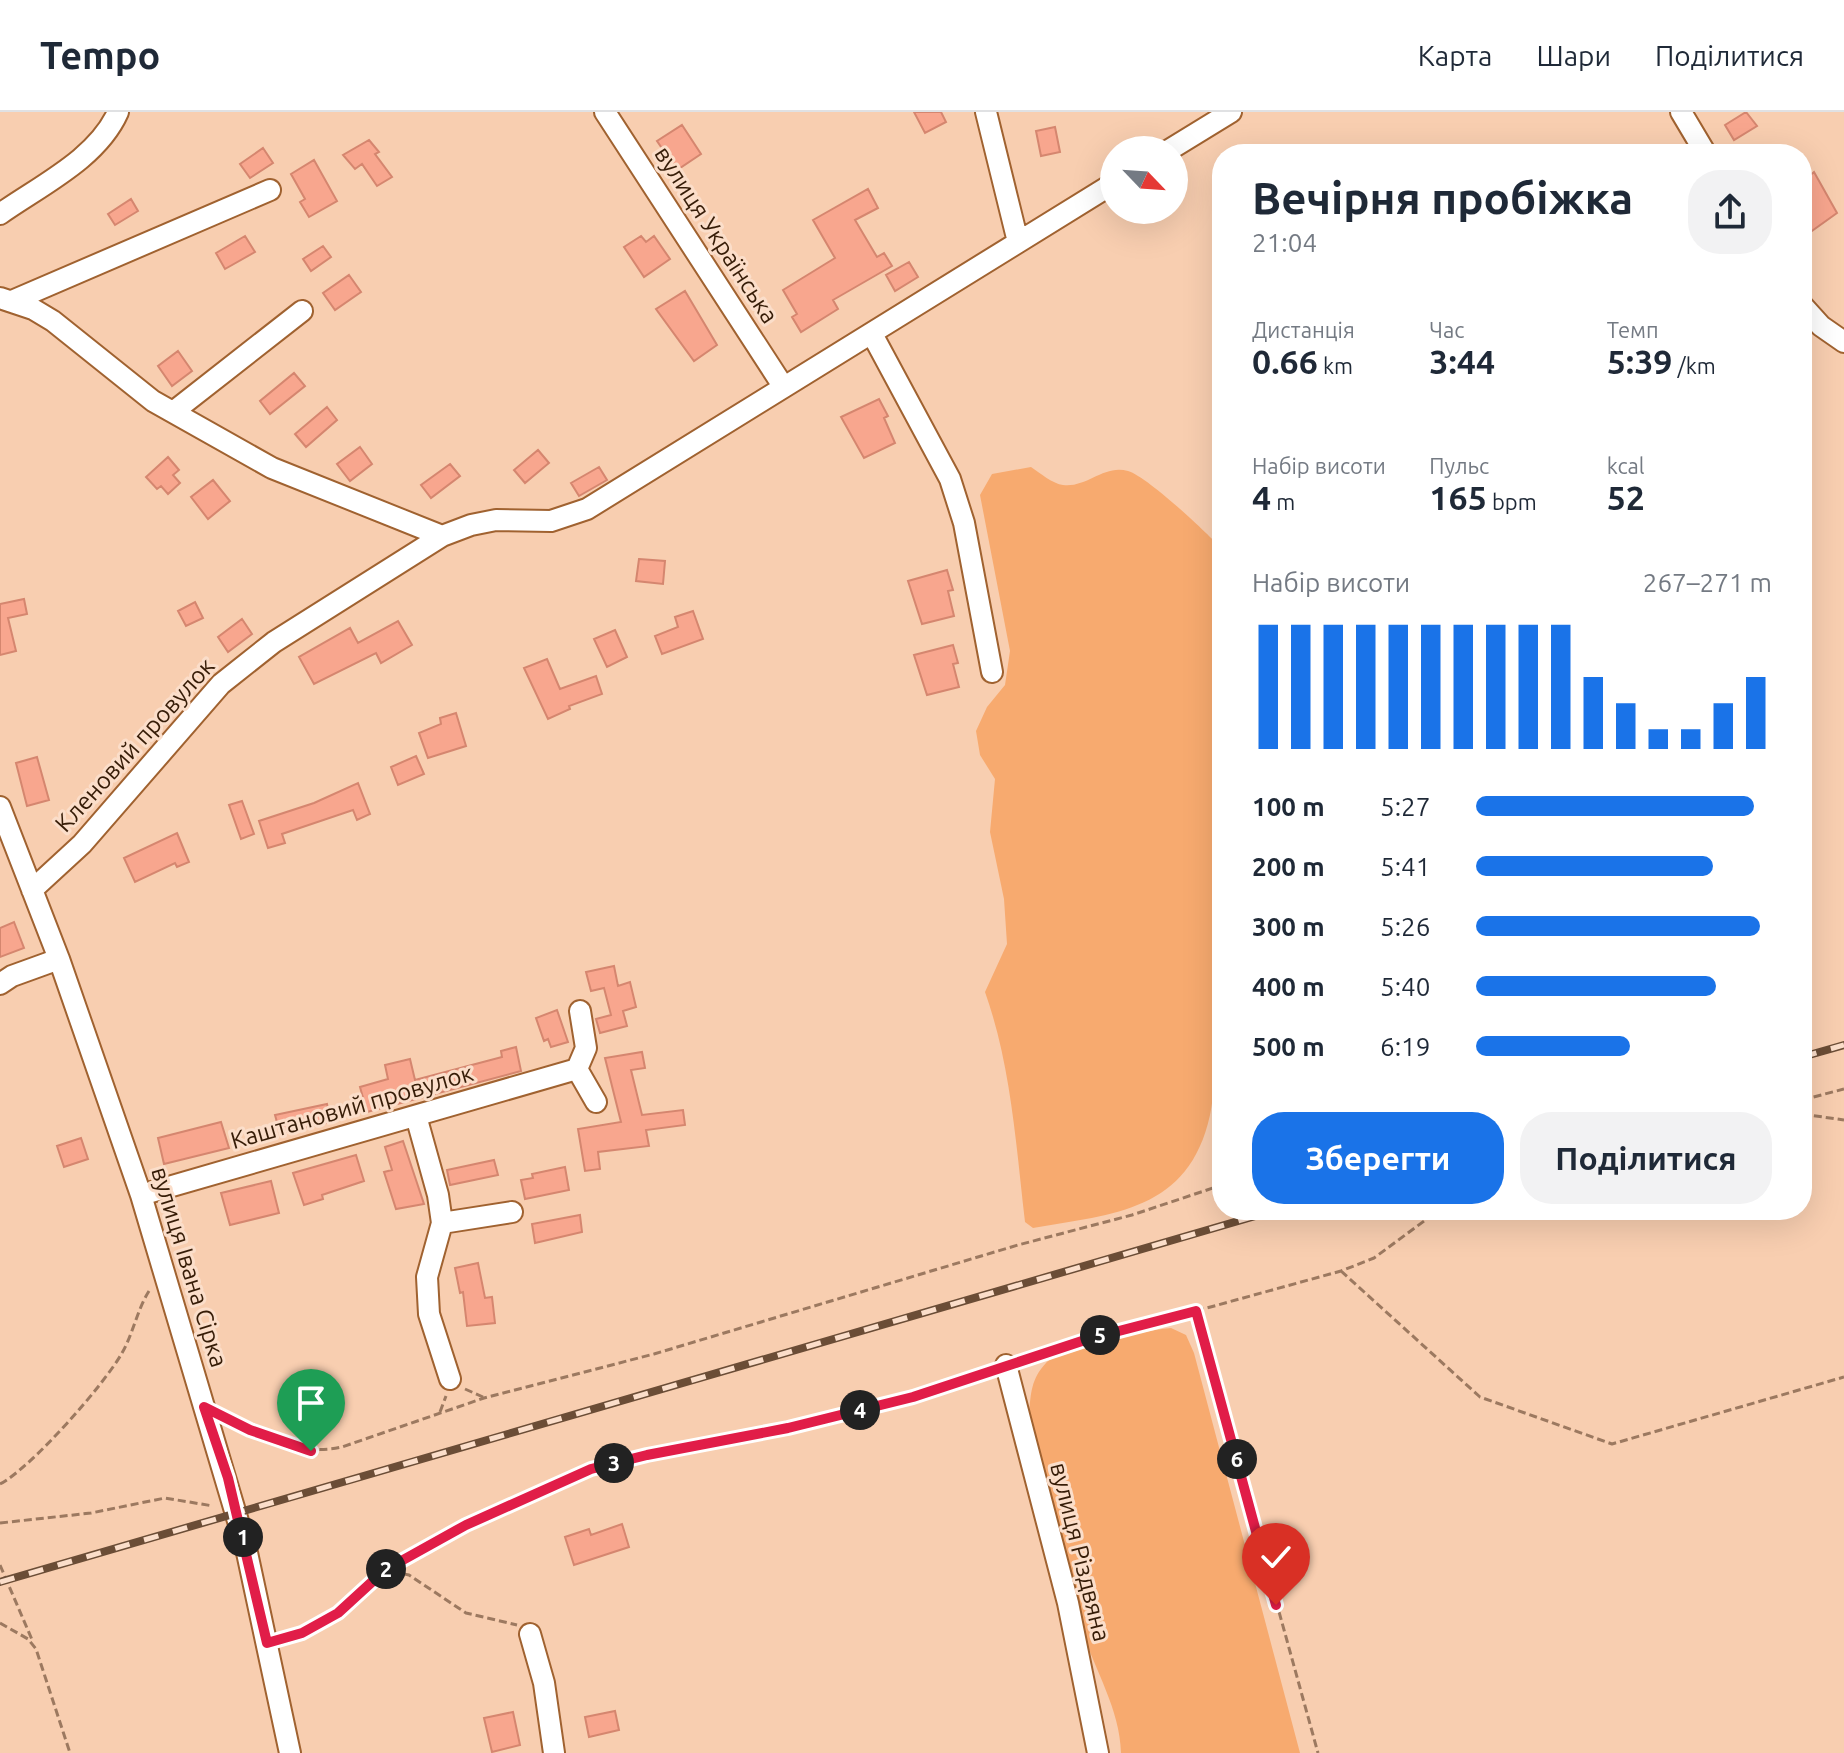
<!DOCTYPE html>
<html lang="uk">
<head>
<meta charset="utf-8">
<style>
  :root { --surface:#fff; --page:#f2f2f3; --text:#1f2937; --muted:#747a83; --line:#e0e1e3; --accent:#1a73e8 }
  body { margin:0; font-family:Ubuntu,sans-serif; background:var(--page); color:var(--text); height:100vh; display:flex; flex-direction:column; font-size:30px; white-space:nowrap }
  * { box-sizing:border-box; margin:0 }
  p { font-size:26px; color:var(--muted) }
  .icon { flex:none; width:44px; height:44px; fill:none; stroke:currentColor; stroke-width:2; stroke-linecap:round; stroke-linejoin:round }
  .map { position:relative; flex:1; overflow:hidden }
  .side { position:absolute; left:1212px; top:32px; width:600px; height:1076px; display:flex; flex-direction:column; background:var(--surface); border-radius:32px; box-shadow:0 8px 32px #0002 }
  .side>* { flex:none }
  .needle { width:52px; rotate:115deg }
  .buttons { position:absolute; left:1100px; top:24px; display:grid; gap:16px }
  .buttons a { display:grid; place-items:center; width:88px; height:88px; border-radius:50%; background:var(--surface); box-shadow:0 8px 32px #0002; font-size:40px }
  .pin { position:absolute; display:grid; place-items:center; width:68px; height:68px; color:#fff; margin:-82px -34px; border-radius:50% 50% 50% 0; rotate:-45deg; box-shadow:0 0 8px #0007 }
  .pin .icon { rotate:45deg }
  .km { position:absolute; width:40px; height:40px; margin:-20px; border-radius:50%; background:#222; color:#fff; font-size:22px; line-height:40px; text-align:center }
  .round { display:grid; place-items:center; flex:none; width:84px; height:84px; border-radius:32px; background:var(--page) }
  .head { display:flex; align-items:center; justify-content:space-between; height:136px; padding:0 40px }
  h1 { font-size:44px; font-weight:700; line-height:60px }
  .metrics { display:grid; grid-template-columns:repeat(3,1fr); gap:12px; height:136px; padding:8px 40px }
  .metrics div { display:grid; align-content:center }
  .metrics b { font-size:34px; font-weight:700 }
  .metrics small { font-size:22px; font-weight:400 }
  .metrics p { font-size:22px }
  .chart { height:224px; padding:16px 40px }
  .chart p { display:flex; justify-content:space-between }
  .chart svg { width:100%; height:144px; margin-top:8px; stroke:var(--accent); stroke-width:6 }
  .action { display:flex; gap:16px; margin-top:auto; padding:16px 40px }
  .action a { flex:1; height:92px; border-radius:32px; background:var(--accent); color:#fff; font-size:32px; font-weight:700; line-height:92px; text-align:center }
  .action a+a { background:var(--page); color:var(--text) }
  ul { padding:0 40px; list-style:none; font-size:26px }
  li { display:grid; grid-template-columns:128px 96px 1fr; align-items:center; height:60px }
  li i { height:20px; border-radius:10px; background:var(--accent) }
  header { display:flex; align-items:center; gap:48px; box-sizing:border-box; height:112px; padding:0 40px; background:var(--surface); border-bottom:2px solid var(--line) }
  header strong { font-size:38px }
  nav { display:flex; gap:44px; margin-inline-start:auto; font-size:28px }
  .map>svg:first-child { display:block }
  .green { fill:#f7aa6f }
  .building { fill:#f8a68e; stroke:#d5866f; stroke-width:2 }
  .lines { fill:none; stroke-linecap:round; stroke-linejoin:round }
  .minor-casing { stroke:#a06230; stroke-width:24 }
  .path { stroke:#9c7960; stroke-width:3; stroke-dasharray:8 4; stroke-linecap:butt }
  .minor { stroke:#fff; stroke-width:20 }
  .rail-casing { stroke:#6b4d36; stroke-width:8 }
  .rail { stroke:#fbdeca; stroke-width:5; stroke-dasharray:15; stroke-linecap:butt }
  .route-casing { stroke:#fff; stroke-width:16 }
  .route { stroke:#e11d48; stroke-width:10 }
  .labels { text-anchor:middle; stroke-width:6; stroke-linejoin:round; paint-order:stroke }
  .street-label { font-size:24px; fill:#361c07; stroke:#fbdeca }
</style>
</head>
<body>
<header>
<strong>Tempo</strong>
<nav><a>Карта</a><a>Шари</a><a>Поділитися</a></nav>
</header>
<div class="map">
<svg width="1844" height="1641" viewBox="0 0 1844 1641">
  <rect width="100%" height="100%" fill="#f8ceb0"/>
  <path class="green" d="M 1031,355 C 1040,361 1053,372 1063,373 C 1087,376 1104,352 1128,359 C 1148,365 1206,420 1222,437 L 1222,937 C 1213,959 1215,980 1210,1003 C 1189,1099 1114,1102 1033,1116 L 1025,1110 C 1016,1033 1011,953 985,880 L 1007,832 L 1004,787 L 990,720 L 995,667 L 980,643 L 976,619 L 987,595 L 1005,573 L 1010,539 L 980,383 L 992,362 Z
    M 1171,1216 L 1186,1223 L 1194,1241 L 1300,1641 L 1121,1641 C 1120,1597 1095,1559 1082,1518 C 1061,1447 1046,1374 1029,1302 C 1031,1281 1031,1267 1046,1251 C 1058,1238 1151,1217 1171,1216 Z"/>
  <path class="building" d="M 914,0 L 941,0 L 946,10 L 925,21 Z
    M 1746,0 L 1757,14 L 1734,28 L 1725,13 Z
    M 682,13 L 701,42 L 677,58 L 657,29 Z
    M 1055,15 L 1060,40 L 1041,44 L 1036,19 Z
    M 369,28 L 379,40 L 375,42 L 392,65 L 377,74 L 362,52 L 355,57 L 343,43 Z
    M 263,36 L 273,51 L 250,66 L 240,52 Z
    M 314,48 L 337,89 L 309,105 L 300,90 L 305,87 L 291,62 Z
    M 1814,60 L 1837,101 L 1802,126 L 1802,70 Z
    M 868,77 L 878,96 L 855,108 L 877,145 L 884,141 L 892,154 L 833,188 L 838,197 L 801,220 L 792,205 L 797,202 L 783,178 L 835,146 L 813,108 Z
    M 131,87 L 138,99 L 115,113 L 108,102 Z
    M 245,124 L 255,140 L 225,157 L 216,141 Z
    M 641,124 L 646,130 L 654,124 L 670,147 L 644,165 L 624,135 Z
    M 323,134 L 331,145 L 311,159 L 303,147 Z
    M 909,150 L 918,165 L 895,179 L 886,163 Z
    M 349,163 L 361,180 L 335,198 L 323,181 Z
    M 685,179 L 717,233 L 694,249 L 656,197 Z
    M 178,239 L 192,259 L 172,274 L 158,254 Z
    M 294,261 L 305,274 L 270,302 L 260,289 Z
    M 879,287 L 888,304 L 884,306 L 895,331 L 864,346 L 841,305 Z
    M 327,295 L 337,308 L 306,335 L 295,322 Z
    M 360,335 L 372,352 L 350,369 L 337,352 Z
    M 538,338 L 549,351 L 525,371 L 514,358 Z
    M 168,345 L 179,358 L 173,363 L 180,371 L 168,382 L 161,374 L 157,377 L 146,365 Z
    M 450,352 L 460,364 L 431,386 L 421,373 Z
    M 599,355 L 607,368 L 579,384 L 571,371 Z
    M 213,368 L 230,389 L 208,407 L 191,385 Z
    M 639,447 L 665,449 L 663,472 L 636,469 Z
    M 947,458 L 953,478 L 948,479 L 954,504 L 922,512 L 908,469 Z
    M 24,487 L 27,502 L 8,506 L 16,539 L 0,543 L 0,492 Z
    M 195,490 L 203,506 L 186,514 L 178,499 Z
    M 693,499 L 703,527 L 662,542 L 655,524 L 678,515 L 675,505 Z
    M 242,507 L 252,522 L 228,540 L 218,525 Z
    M 398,509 L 412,533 L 381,551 L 376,541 L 314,572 L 299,545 L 350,516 L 358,531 Z
    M 615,518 L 627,545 L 607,555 L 594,527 Z
    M 953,533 L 958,551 L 953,552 L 959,575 L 927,583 L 914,543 Z
    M 547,547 L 560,577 L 596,564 L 602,582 L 569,594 L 570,597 L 548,607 L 524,556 Z
    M 456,601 L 466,634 L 428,646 L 419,621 L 441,612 L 440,606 Z
    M 416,644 L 424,662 L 398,673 L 391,655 Z
    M 37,645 L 49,688 L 27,694 L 16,651 Z
    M 358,671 L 370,702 L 357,708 L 353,698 L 282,722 L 285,731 L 268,736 L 259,709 L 314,691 Z
    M 242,689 L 254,722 L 241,727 L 229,693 Z
    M 177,721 L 189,750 L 177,755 L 175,751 L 135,770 L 124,746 Z
    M 14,810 L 24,836 L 0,845 L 0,816 Z
    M 614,854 L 618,874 L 630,870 L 636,895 L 623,899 L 627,914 L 600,921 L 596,907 L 611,903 L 604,876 L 591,879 L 586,860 Z
    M 557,898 L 568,930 L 551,935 L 548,927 L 544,929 L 536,906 Z
    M 516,935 L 521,959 L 367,1000 L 360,975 L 388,967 L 385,953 L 410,947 L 415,968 L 502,945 L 501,939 Z
    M 642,940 L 645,956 L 631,958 L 642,1003 L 683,998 L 685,1013 L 646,1018 L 649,1034 L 598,1040 L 600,1057 L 585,1059 L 578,1017 L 621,1010 L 605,946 Z
    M 327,992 L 331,1010 L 280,1021 L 275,1003 Z
    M 221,1010 L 229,1036 L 164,1052 L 158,1026 Z
    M 81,1026 L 88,1047 L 64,1055 L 57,1034 Z
    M 403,1029 L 424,1092 L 396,1097 L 384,1060 L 392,1058 L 385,1035 Z
    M 356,1043 L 364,1069 L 322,1083 L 323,1087 L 304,1093 L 293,1061 Z
    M 494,1048 L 498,1063 L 450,1073 L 447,1058 Z
    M 565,1055 L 569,1078 L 525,1087 L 521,1068 L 533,1066 L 532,1062 Z
    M 271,1069 L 279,1101 L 230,1113 L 221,1081 Z
    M 580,1103 L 582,1120 L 535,1131 L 532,1112 Z
    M 478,1151 L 485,1186 L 492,1185 L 495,1211 L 467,1214 L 463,1180 L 460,1181 L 455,1156 Z
    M 622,1412 L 629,1435 L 574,1453 L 565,1425 L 589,1417 L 591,1423 Z
    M 615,1599 L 619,1618 L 589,1625 L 585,1605 Z
    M 513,1600 L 520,1633 L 492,1640 L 484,1606 Z"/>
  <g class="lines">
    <g class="minor-casing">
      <path id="minor" d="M 605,0 L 783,274
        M 986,0 L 1018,130
        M 1681,0 L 1706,42
        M 1169,38 L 1231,0
        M 0,102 C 41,73 97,47 118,0
        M 0,186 L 33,197 L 53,209 L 153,289 L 272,356 L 442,424
        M 12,189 L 270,78
        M 1802,193 L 1821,214 L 1844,230
        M 872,222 L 950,367 L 964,411 L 992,560
        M 173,300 L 302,199
        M 0,695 L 59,847 L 141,1083 L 246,1436 L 290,1641
        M 32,778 L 82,732 L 221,572 L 274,530 L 442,424 L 471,413 L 496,408 L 551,409 L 587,397 L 1114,71
        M 0,872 L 12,864 L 59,847
        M 580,899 L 586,936 L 577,957 L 596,990
        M 416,1004 L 438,1083 L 442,1111 L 427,1165 L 429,1202 L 450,1267
        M 141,1083 L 577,957
        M 442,1111 L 512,1100
        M 1006,1253 L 1068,1491 L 1098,1641
        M 530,1522 L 544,1571 L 554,1641"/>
    </g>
    <path class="path" d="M 1802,988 L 1844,977
      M 1802,1002 L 1844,1008
      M 1341,1159 L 1480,1285 L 1612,1332 L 1844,1265
      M 1196,1199 L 1341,1159 L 1374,1146 L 1439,1098
      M 1023,1247 L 1141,1211 L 1196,1199 L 1318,1641
      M 465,1277 L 483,1285
      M 440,1300 L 446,1284
      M 229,1308 C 264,1327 303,1344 342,1335 L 484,1286 L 654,1242 L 1018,1133 L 1132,1103 L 1222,1073
      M 0,1372 C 31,1356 104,1273 122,1241 C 133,1222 137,1198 149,1179
      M 0,1411 L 91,1401 L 165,1386 L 213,1394
      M 0,1453 L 33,1530
      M 385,1458 L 466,1413 L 591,1357 L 647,1343 L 723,1330 L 913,1285 L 989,1258
      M 0,1511 L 28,1527 L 36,1537 L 70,1641
      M 282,1527 C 328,1514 350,1486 385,1458 L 409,1463 L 466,1501 L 517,1513"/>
    <use href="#minor" class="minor"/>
    <g class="rail-casing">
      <path id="rail" d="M 1802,945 L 1844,933
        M 0,1470 L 1276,1098"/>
    </g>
    <use href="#rail" class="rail"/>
  </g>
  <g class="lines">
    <g class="route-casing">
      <path id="route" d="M 311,1339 L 250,1318 L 204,1295 L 228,1366 L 267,1531 L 302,1521 L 338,1501 L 385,1458 L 466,1413 L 591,1357 L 647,1343 L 788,1316 L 913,1285 L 1088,1227 L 1196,1199 L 1276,1493"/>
    </g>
    <use href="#route" class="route"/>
  </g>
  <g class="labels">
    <g class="street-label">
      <text transform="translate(716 123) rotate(57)" y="8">вулиця Українська</text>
      <text transform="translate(135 633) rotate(-48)" y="8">Кленовий провулок</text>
      <text transform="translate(352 995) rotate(-16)" y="8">Каштановий провулок</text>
      <text transform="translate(189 1155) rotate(73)" y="8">вулиця Івана Сірка</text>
      <text transform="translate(1080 1440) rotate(76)" y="8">вулиця Різдвяна</text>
    </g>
  </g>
</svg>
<div class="buttons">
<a><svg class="needle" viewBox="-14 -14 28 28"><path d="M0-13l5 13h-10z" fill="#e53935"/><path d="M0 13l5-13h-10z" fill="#747a83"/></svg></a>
</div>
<div class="pin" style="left:311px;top:1339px;background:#1e9e55"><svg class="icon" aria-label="arrive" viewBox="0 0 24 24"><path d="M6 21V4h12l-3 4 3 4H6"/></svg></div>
<div class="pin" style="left:1276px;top:1493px;background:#d93025"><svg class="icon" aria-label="check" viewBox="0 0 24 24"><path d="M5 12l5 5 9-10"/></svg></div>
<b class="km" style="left:243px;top:1425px">1</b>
<b class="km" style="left:386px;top:1457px">2</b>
<b class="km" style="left:614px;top:1351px">3</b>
<b class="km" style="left:860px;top:1298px">4</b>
<b class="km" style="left:1100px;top:1223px">5</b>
<b class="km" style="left:1237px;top:1347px">6</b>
<section class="side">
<div class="head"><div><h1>Вечірня пробіжка</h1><p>21:04</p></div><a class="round"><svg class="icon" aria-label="share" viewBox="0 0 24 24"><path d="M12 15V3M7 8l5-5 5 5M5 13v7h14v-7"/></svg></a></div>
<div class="metrics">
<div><p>Дистанція</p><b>0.66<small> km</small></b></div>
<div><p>Час</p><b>3:44</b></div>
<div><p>Темп</p><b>5:39<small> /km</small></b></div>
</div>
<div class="metrics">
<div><p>Набір висоти</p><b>4<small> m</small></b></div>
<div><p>Пульс</p><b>165<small> bpm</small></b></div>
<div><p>kcal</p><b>52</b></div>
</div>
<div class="chart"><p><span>Набір висоти</span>267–271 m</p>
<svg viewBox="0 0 160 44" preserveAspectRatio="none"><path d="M5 44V6M15 44V6M25 44V6M35 44V6M45 44V6M55 44V6M65 44V6M75 44V6M85 44V6M95 44V6M105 44V22M115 44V30M125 44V38M135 44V38M145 44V30M155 44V22"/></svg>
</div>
<ul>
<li><b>100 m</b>5:27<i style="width:94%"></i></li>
<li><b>200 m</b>5:41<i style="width:80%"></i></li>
<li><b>300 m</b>5:26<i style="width:96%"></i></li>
<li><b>400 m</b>5:40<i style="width:81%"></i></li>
<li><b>500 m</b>6:19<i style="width:52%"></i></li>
</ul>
<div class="action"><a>Зберегти</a><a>Поділитися</a></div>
</section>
</div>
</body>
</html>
